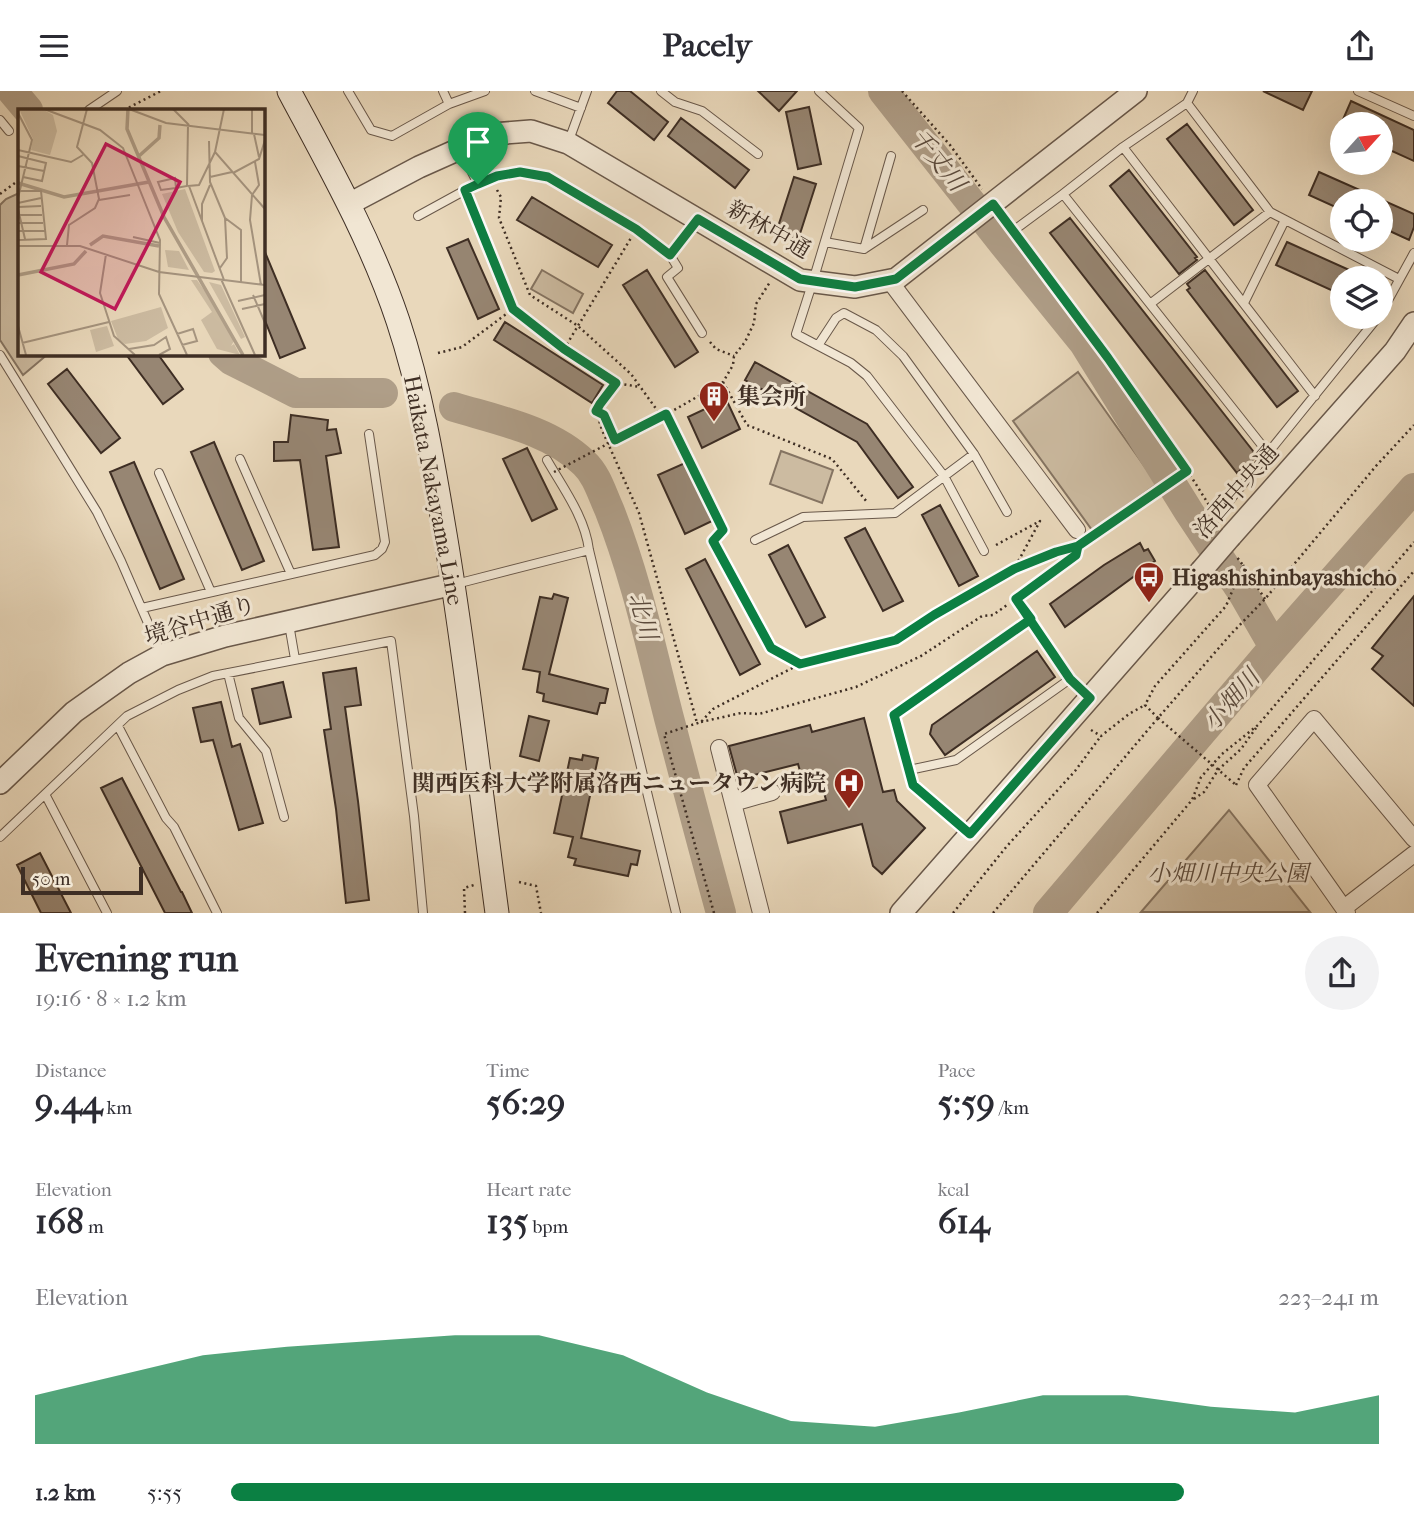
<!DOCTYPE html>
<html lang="en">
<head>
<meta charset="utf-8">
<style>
  :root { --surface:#fff; --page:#f2f2f3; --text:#2b2b33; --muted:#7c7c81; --accent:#0b8043 }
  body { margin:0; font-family:"IM FELL French Canon","Noto Serif JP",serif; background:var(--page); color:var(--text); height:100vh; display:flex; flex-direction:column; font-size:26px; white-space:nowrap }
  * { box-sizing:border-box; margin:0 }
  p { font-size:23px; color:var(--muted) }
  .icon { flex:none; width:38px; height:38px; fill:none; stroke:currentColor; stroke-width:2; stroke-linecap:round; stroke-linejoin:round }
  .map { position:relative; height:822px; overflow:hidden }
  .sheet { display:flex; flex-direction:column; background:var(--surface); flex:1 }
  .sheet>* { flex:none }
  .needle { width:46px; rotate:63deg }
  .tools { position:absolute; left:1330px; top:21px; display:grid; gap:14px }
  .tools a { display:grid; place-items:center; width:63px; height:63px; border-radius:50%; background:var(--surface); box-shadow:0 7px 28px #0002; font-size:35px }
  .scale { position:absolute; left:21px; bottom:18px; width:122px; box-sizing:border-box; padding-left:7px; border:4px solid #3e2e24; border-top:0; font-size:19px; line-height:24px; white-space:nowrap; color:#3e2e24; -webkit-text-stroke:5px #f1e6d3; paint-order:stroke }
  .pin { position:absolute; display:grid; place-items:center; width:60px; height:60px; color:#fff; margin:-72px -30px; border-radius:50% 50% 50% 0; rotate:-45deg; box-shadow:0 0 7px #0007 }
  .pin .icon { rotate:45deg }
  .round { display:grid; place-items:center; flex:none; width:74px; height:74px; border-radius:37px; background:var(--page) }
  .headline { display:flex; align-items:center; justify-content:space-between; height:119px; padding:0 35px }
  h1 { font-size:38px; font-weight:700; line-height:52px }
  .metrics { display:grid; grid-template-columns:repeat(3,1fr); gap:10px; height:119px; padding:7px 35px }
  .metrics div { display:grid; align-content:center }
  .metrics b { font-size:35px; font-weight:700 }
  .metrics small { font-size:19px; font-weight:400 }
  .metrics p { font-size:19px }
  .chart { height:196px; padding:14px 35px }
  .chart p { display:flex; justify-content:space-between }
  .chart svg { width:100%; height:126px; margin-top:7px; fill:var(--accent); opacity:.7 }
  ul { padding:0 35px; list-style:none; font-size:23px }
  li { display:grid; grid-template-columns:112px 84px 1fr; align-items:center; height:52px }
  li i { height:18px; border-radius:9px; background:var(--accent) }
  header { display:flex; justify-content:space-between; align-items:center; height:91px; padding:0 35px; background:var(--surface); font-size:32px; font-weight:700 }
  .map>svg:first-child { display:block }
  .green { fill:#ccbba1; stroke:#857462; stroke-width:2 }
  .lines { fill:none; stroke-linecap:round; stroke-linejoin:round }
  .river { stroke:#af9e88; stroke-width:30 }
  .building { fill:#978673; stroke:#3e2e24; stroke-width:2 }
  .service-casing { stroke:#69584a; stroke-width:10 }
  .minor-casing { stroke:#69584a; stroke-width:18 }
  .tertiary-casing { stroke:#69584a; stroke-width:24 }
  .secondary-casing { stroke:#3e2e24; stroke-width:25 }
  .path { stroke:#3e2e24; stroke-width:2.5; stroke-dasharray:2 3.5; stroke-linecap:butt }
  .service { stroke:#f1e6d3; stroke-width:8 }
  .minor { stroke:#f1e6d3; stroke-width:16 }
  .tertiary { stroke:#f1e6d3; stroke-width:21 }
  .secondary { stroke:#f1e6d3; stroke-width:23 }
  .tertiary-bridge-casing { stroke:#69584a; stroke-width:24; stroke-linecap:butt }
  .path-bridge { stroke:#3e2e24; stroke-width:2.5; stroke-dasharray:2 3.5; stroke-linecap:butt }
  .tertiary-bridge { stroke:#f1e6d3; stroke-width:21 }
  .route-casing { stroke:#fff; stroke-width:14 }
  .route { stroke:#0b8043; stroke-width:9 }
  .labels { text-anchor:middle; stroke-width:6; stroke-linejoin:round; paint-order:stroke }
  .street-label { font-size:23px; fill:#3e2e24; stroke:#f1e6d3 }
  .poi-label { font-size:23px; font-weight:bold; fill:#3e2e24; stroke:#f1e6d3; text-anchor:start }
  .park-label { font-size:23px; font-style:italic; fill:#5a4a3d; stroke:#f1e6d3 }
  .water-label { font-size:24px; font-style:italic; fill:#5a4a3d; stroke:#f1e6d3 }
  .inset-river { fill:none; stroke:#af9e88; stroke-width:3.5 }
  .inset-road { fill:none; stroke:#a5947f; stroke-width:2 }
  .view { fill:#c2185b; fill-opacity:0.15; stroke:#c2185b; stroke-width:3.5 }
  .inset-edge { fill:none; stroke:#3e2e24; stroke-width:3.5 }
</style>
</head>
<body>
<header><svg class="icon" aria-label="menu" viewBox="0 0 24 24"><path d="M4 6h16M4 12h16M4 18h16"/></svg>Pacely<svg class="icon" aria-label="share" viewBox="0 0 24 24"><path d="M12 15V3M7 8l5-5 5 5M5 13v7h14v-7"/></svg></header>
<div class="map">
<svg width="1414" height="822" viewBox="0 0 1414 822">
  <rect width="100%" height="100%" fill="#e9d8bb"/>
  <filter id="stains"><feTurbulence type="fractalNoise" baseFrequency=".00286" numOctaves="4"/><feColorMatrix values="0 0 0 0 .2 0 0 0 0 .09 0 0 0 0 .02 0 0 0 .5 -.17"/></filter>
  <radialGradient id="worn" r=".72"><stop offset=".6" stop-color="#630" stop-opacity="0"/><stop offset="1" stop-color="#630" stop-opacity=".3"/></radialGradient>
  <path class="green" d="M 19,102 L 19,262 L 48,263 L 23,284 L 0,249 L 0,114 L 6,108 Z
    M 542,179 L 583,203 L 573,222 L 531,198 Z
    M 1078,281 L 1157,393 L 1092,439 L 1013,330 Z
    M 781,360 L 833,379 L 822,412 L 770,393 Z
    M 1229,719 L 1310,821 L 1141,821 Z"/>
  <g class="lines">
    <path class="river" d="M 12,0 L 28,19
      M 883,0 L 1002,151 L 1084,252 L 1189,421 L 1244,504 L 1274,556
      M 223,262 L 231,269 L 296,302 L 383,302
      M 454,316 C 497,329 550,339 584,372 C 597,384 602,403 609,418 C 636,486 651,557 669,627 C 686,692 703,757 721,822
      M 1048,822 L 1274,556 L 1414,397"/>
  </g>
  <path class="building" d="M 617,0 L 630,0 L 668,31 L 654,49 L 608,12 Z
    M 758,0 L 797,0 L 779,20 Z
    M 1263,0 L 1312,0 L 1303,19 Z
    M 1351,10 L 1414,39 L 1414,70 L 1381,55 L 1381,33 L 1341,33 Z
    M 809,16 L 821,73 L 798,78 L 786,21 Z
    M 681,27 L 749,79 L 735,97 L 668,45 Z
    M 1187,33 L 1253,119 L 1234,134 L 1167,48 Z
    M 1129,79 L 1197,166 L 1195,167 L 1197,169 L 1179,183 L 1110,95 Z
    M 1319,81 L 1414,123 L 1414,136 L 1409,149 L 1381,136 L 1381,110 L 1342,110 L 1342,119 L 1309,104 Z
    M 794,86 L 816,93 L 798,149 L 776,142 Z
    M 532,106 L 612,154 L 598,176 L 517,129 Z
    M 1070,127 L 1257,365 L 1237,382 L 1050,142 Z
    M 468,148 L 499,218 L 478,228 L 447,157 Z
    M 1287,151 L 1367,187 L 1342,187 L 1342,204 L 1276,174 Z
    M 262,154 L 305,257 L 280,267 L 262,222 Z
    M 647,179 L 698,261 L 675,276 L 623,194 Z
    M 1205,179 L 1298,300 L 1277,316 L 1187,199 L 1190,197 L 1187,193 Z
    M 505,231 L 603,294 L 592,312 L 494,249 Z
    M 125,262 L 157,262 L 183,298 L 163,313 Z
    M 755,271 L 867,333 L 913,396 L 898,407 L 857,351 L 745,289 Z
    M 67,278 L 120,347 L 101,362 L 48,293 Z
    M 726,308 L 740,338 L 702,357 L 688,326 Z
    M 291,324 L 328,329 L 327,339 L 336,338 L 341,362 L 326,365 L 339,456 L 313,459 L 300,369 L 274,370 L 274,351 L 288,351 Z
    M 214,351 L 264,470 L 242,479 L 191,361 Z
    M 527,357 L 557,418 L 532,430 L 503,368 Z
    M 134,371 L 184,488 L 160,498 L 110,381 Z
    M 685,372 L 712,430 L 685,443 L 658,384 Z
    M 940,414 L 978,485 L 959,495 L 922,424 Z
    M 865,437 L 903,510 L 883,520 L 845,447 Z
    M 1140,452 L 1144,460 L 1148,458 L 1155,470 L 1065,536 L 1050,513 L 1104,474 Z
    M 788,454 L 825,526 L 806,536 L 769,464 Z
    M 705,468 L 760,573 L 740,584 L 686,478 Z
    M 554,503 L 568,507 L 549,583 L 608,598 L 605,612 L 600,612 L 597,623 L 543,610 L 544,603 L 537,601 L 540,581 L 523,578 L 540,506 L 552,508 Z
    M 1414,505 L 1414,615 L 1372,578 L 1383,565 L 1372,557 Z
    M 1037,560 L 1055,586 L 945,664 L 930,643 L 932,634 Z
    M 356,577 L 361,614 L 345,616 L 358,710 L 369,809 L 346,812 L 336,718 L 324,639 L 331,638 L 323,582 Z
    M 283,591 L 291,626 L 260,633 L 252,598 Z
    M 221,611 L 232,656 L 240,653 L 263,732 L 239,739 L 213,649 L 201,651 L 193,617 Z
    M 529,625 L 549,630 L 539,670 L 520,665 Z
    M 864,627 L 883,701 L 894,699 L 897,710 L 925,737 L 882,783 L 873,775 L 862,733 L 788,752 L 780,721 L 826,709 L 819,683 L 802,687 L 798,673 L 738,688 L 729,655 L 810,634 L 812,641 Z
    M 583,664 L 598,667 L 581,747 L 640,760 L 637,774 L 631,773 L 628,785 L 574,774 L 576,768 L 568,766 L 573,746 L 554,742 L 570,667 L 582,669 Z
    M 122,687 L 181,801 L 182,801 L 192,822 L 165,822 L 101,697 Z
    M 40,762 L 71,822 L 41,822 L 17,774 Z"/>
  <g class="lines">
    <g class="service-casing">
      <path id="service" d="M 348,0 L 371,39 L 392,45 L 449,13 L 485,0
        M 443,0 L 449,13
        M 535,0 L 581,17
        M 661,0 L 675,11 L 702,20 L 758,63
        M 819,0 L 859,37 L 813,190 L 796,243 L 851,272 L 867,285 L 944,385 L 984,460
        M 1358,0 L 1414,25
        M 1187,12 L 1270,121 L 1399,188
        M 89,19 L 117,0
        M 0,29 L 9,40
        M 568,52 L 587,0
        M 1123,56 L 1315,305
        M 460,58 L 478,93
        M 1063,103 L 1268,362
        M 418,125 L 471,96 L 497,85 L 520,81 L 548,86 L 636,138 L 670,164 L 678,177 L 667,186 L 702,242
        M 1013,140 L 1063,103 L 1123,56 L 1187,12 L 1193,0
        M 825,151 L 864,158 L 923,119
        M 864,158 L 891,65
        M 670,164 L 696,130
        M 1244,212 L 1285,129
        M 1150,213 L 1270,121
        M 1381,222 L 1414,162
        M 819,253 L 836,227 L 844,222 L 876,239 L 903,265 L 974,363 L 1007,421
        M 0,264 L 97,421 L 121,470 L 161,562
        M 240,368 L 291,483
        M 547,369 C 563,397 585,426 589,459 L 676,822
        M 159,382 L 211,501
        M 1230,409 L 1378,226
        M 755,449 L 803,426 L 895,422 L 974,363
        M 456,493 L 589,459
        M 1016,508 L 1070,588 L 1089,606
        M 142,517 L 375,464 L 382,458 L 385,451 L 369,343
        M 289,533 L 295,568
        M 228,582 L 239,627 L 266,660 L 284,726
        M 118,635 L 166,727 L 174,736 L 217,822
        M 909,679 L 956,669 L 1070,588
        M 45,703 L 107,822
        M 968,742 L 913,694 L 894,624 L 1031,528
        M 0,746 L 127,625 L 178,599 L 213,585 L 391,550 L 414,725 L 423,822"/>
    </g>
    <g class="minor-casing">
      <path id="minor" d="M 889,189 L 1077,439
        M 719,657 L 761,822
        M 733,712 L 772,701
        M 1344,817 L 1414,763
        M 1347,822 L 1257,694 L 1314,628 L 1414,748"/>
    </g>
    <g class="tertiary-casing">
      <path id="tertiary" d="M 349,113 L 419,76 L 493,43 L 531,40 L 568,52 L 800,189 L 855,196 L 896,188 L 1136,0
        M 1231,445 L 1395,260 L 1414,232
        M 0,692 L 74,621 L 129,582 L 162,564 L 225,545 L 454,493
        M 901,822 L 1201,480"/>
    </g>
    <g class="secondary-casing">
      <path id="secondary" d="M 289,0 C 329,75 371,149 398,230 C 421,299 433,371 445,443 C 466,568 480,695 497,822"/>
    </g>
    <path class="path" d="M 902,0 L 950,54 L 982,98
      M 124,19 L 161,0
      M 497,99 L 501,106 L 499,127 L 530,204 L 578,235 L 631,283 L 662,326 L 723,291 L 733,274 L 734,265 L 745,251 L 754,232 L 756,213 L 770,191
      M 0,103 L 19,89
      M 469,109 L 513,218 L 564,258 L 616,292 L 640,296
      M 1019,148 C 1088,240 1161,332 1219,431
      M 710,251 L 716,258 L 734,265
      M 564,258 L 631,147
      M 438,262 L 462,256 L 513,218
      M 723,291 L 747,334 L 832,368 L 867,411
      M 616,292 L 600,313 L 596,320 L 604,324 L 615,349 L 662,326
      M 596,320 L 602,339 L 639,422 L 697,632
      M 666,323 L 724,439 L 713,450 L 771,557 L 799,572
      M 1092,446 L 1187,380
      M 996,454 L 1040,430 L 1014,478
      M 1243,474 L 1265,508
      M 1026,500 L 1076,464 L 1078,455
      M 1158,627 L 1145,614 L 1155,595 L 1226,515 L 1243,474 L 1236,465
      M 701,631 L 741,622 L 759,623 L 856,596 L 921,565 L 982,525 L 993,524 L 1007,514
      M 1091,639 L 1101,645 L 1129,623 L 1145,614
      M 1236,694 L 1244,677 L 1414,480
      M 1194,708 L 1204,701 L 1218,679 L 1241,658 L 1256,637
      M 519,791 L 536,795 L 541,822
      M 465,822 L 464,797 L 474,794
      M 714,822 L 664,643 L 701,631 L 713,618 L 800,573 L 896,549 L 934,524 L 1014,478 L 1056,461 L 1078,455
      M 953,822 L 1007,755 L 1075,680 L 1101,645
      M 993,822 L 1158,627 L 1231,543 L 1265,508 L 1376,375 L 1414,334
      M 1097,822 L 1192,709 L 1201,686 L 1222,663 L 1258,634 L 1414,451"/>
    <use href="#service" class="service"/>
    <use href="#minor" class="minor"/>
    <use href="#tertiary" class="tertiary"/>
    <use href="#secondary" class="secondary"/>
    <g class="tertiary-bridge-casing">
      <path id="tertiary-bridge" d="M 1201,480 L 1231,445"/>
    </g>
    <path class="path-bridge" d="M 554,381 L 615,349
      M 1158,627 L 1236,694"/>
    <use href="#tertiary-bridge" class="tertiary-bridge"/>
  </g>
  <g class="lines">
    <g class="route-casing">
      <path id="route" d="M 478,93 L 465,99 L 513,218 L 564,258 L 616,292 L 600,313 L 596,320 L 604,324 L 615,349 L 666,323 L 723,439 L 713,450 L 771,557 L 800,573 L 896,549 L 934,524 L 1014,478 L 1056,461 L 1078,455 L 1076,464 L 1016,508 L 1070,588 L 1090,607 L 970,743 L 913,694 L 894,624 L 1031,528 L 1016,508 L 1076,464 L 1078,455 L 1187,380 L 1108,267 L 993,113 L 896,188 L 855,196 L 800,188 L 698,128 L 670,164 L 636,138 L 548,86 L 520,81 L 497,85 L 478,93"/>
    </g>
    <use href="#route" class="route"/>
  </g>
  <defs>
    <g id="building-pin" transform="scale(1.575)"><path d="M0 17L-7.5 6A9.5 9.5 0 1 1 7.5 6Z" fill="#8f2418" stroke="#f1e6d3"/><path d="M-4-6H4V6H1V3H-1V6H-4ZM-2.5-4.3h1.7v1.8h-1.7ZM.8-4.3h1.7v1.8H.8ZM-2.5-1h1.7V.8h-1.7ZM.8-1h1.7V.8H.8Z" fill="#fff"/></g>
    <g id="bus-pin" transform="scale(1.575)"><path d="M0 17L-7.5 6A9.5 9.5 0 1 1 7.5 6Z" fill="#8f2418" stroke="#f1e6d3"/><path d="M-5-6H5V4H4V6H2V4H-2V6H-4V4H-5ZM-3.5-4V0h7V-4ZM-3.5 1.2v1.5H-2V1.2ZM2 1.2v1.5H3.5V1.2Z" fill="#fff"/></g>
    <g id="hospital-pin" transform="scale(1.575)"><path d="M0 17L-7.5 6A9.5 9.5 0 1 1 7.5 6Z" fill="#8f2418" stroke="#f1e6d3"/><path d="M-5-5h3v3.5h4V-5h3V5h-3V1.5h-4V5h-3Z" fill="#fff"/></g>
  </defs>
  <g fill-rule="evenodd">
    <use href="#building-pin" x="714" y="305"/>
    <use href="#bus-pin" x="1149" y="486"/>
    <use href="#hospital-pin" x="849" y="692"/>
  </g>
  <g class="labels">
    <g class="street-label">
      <text transform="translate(769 138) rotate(30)" y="8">新林中通</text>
      <text transform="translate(434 399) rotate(79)" y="8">Haikata Nakayama Line</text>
      <text transform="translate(1236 400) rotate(-49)" y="8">洛西中央通</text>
      <text transform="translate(200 529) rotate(-17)" y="8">境谷中通り</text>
    </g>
    <g class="poi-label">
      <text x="737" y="313">集会所</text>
      <text x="1172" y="494">Higashishinbayashicho</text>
      <text x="826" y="700" text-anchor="end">関西医科大学附属洛西ニュータウン病院</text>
    </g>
    <g class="park-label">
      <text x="1228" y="790">小畑川中央公園</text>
    </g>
    <g class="water-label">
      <text transform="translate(938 69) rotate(51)" y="8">千丈川</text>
      <text transform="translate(643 525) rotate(74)" y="8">北川</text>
      <text transform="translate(1231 609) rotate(-49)" y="8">小畑川</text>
    </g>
  </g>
  <g transform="translate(18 18)">
    <rect width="247" height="247" fill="#e9d8bb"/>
    <path d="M 1,0 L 24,0 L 35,6 L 39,22 L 32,46 L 13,41 L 15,30 ZM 167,80 L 197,162 L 194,164 L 186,163 L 160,123 L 144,85 ZM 147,141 L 161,142 L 171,161 L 150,158 ZM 173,171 L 179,171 L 200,201 L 216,232 L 213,237 L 216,235 L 222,246 L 199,240 L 183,211 L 194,203 ZM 191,173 L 203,176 L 227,228 L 223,230 ZM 143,198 L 150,219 L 128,232 L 107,235 L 100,230 L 93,212 ZM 89,217 L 96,237 L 78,243 L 72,221 Z" fill="#ccbba1"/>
    <path class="inset-river" d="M 110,0 L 109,20 L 146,108 L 225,246M 121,47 L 141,29 L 142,16M 0,74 L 46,88 L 131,73M 72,136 L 85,127 L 141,137M 0,166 L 56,155 L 68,142"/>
    <path class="inset-road" d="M 26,0 L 82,21 L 105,39 L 142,131 L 141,185 L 169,246M 111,0 L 148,14 L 247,26M 155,0 L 171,16M 206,0 L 197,43 L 247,100M 234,0 L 234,25M 0,4 L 14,31 L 0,89M 236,25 L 241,48M 191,32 L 192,73 L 207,109 L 209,149 L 202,159M 0,41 L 53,53 L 65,46M 0,47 L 28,54 L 24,72 L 5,68M 0,57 L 26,62M 215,64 L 241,50 L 247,31M 192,68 L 214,63M 170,77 L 181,76 L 197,43M 158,79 L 157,69 L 140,73 L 143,81 L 158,79 L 169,77 L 170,15M 234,86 L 232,111 L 243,176M 234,86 L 241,76 L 237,53M 81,91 L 112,86M 0,94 L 23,89M 0,98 L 23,97M 0,100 L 7,130M 1,106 L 24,106M 207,109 L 223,121 L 223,173M 184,112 L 184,95 L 192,76M 0,114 L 25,114M 0,122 L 27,122M 115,128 L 142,134M 0,131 L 28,130 L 23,82 L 2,82M 49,136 L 51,116 L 77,99 L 81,90 L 74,54 L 59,38 L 69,0M 0,137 L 62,137 L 141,163 L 206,171 L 171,77M 88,145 L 82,184 L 96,227 L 117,246M 203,170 L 237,246M 206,171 L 247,176M 235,186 L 247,214M 220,192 L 247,186M 224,200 L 247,195M 0,217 L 8,246M 159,225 L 175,220 L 179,232 L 164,236M 4,234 L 91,213M 111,240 L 136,236 L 148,228 L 152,240 L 141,246"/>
    <path class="view" d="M 88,35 L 162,73 L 97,200 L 23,163 Z"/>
    <rect width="247" height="247" class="inset-edge"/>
  </g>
  <rect width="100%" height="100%" filter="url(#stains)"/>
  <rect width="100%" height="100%" fill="url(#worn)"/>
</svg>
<div class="tools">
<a><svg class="needle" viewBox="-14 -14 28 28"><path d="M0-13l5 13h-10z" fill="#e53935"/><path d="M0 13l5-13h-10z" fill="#7c7c81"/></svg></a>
<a><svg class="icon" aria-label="locate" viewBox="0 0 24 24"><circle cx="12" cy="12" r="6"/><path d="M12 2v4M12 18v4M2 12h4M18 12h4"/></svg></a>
<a><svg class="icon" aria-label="layers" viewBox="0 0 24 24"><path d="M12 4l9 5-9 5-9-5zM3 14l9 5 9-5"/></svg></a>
</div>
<div class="scale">50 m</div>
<div class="pin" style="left:478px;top:93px;background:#1e9e55"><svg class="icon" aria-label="arrive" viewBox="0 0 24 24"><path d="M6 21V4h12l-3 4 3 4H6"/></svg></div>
</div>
<section class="sheet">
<div class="headline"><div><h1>Evening run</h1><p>19:16 · 8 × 1.2 km</p></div><a class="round"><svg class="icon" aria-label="share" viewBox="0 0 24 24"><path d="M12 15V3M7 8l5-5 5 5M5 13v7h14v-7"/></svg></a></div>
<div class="metrics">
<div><p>Distance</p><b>9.44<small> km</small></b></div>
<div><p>Time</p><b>56:29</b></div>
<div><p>Pace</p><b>5:59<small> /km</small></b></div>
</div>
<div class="metrics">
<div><p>Elevation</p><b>168<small> m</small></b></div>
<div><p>Heart rate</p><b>135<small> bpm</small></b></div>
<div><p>kcal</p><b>614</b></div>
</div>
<div class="chart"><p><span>Elevation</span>223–241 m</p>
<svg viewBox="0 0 160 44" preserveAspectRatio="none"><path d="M0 44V27L10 20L20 13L30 10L40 8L50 6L60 6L70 13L80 26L90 36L100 38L110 33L120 27L130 27L140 31L150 33L160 27V44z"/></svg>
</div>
<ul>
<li><b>1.2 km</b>5:55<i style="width:83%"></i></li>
</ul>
</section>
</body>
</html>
